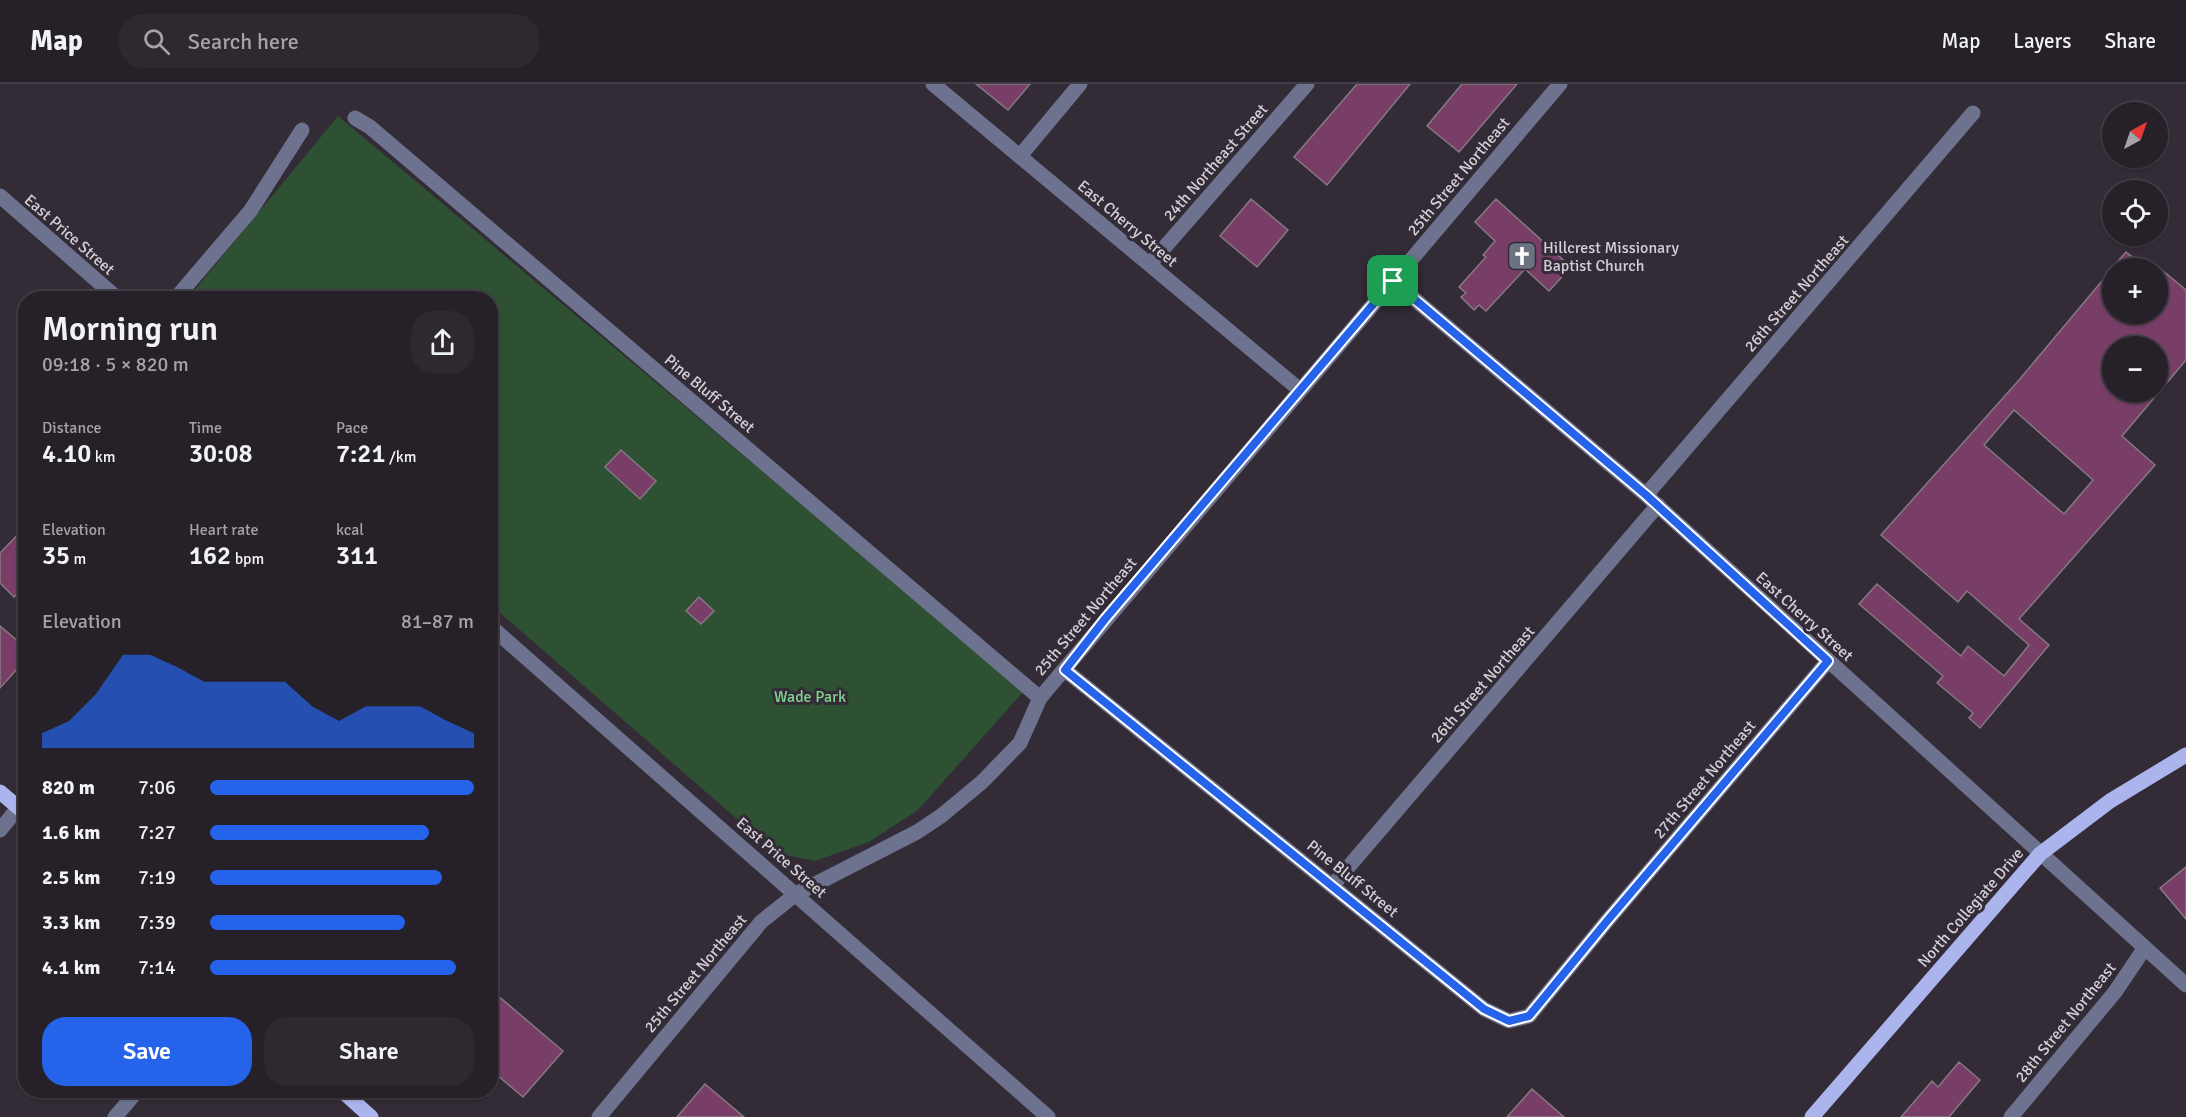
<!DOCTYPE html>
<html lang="en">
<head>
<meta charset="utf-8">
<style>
  :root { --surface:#262028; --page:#2e2830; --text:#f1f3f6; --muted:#a4a3a8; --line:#423e45; --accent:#2563eb }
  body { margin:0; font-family:Signika,sans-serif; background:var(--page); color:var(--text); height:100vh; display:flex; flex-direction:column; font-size:22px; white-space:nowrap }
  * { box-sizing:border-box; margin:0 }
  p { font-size:20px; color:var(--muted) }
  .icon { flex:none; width:33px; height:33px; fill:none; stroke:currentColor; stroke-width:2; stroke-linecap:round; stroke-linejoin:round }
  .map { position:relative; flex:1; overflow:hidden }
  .side { position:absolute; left:18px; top:207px; width:480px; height:807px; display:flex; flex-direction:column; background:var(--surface); border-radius:24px; box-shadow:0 2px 4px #0004,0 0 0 2px var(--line) }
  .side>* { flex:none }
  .needle { width:39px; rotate:40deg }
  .buttons { position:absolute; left:2102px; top:18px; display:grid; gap:12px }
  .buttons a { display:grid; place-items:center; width:66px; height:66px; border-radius:50%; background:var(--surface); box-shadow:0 2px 4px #0004,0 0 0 2px var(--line); font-size:30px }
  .pin { position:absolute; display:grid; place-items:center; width:51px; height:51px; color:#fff; margin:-26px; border-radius:12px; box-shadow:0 3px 9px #0006 }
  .round { display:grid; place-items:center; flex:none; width:63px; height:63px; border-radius:24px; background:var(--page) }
  .head { display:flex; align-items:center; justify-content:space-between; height:102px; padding:0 24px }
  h1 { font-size:33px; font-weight:600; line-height:45px }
  .figures { display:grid; grid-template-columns:repeat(3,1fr); gap:9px; height:102px; padding:6px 24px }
  .figures div { display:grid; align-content:center }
  .figures b { font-size:26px; font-weight:600 }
  .figures small { font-size:16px; font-weight:400 }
  .figures p { font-size:16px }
  .chart { height:168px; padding:12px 24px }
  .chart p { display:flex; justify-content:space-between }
  .chart svg { width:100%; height:108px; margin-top:6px; fill:var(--accent); opacity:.7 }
  .button { display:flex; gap:12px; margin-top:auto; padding:12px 24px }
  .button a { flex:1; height:69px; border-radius:24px; background:var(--accent); color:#fff; font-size:24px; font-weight:600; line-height:69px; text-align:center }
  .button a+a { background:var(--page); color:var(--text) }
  ul { padding:0 24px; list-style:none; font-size:20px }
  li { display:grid; grid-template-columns:96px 72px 1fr; align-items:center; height:45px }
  li i { height:15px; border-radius:8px; background:var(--accent) }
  header { display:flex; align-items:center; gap:36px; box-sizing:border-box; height:84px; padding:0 30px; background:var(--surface); border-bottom:2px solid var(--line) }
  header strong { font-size:28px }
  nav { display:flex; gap:33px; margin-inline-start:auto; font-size:21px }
  .search { width:420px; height:54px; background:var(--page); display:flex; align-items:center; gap:15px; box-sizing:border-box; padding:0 21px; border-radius:24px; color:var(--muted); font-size:22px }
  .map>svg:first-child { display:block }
  .green { fill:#2e5033 }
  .building { fill:#783e68; stroke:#867981; stroke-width:1.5; fill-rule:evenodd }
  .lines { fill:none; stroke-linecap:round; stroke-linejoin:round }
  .minor { stroke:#6d728e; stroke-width:15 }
  .major { stroke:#acb4ee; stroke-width:15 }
  .route-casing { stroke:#fff; stroke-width:12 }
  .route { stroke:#2563eb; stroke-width:8 }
  .labels { text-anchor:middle; stroke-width:6; stroke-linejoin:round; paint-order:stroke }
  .street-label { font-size:16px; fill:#d5d0d7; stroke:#332b36 }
  .poi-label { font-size:16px; fill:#d5d0d7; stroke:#332b36; text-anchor:start }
  .park-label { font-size:16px; fill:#81d58f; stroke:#332b36 }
</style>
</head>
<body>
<header>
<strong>Map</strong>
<div class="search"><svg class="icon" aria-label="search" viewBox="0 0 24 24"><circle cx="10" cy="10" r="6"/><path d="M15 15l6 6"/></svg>Search here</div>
<nav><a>Map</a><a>Layers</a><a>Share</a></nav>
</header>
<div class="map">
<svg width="2186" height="1033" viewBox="0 0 2186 1033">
  <rect width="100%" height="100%" fill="#332b36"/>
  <path class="green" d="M 338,32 L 1024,607 L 918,726 L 869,758 L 815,777 L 776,769 L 491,521 L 490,214 L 188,214 Z"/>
  <path class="building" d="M 976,0 L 1030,0 L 1008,26 Z
    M 1357,0 L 1410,0 L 1327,101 L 1294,73 Z
    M 1462,0 L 1517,0 L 1459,68 L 1427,42 Z
    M 1251,115 L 1288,146 L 1257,183 L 1220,152 Z
    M 1496,115 L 1571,183 L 1549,207 L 1525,185 L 1486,227 L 1479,221 L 1474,226 L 1461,213 L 1466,209 L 1459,203 L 1486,173 L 1483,171 L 1495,157 L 1475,138 Z
    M 2126,168 L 2146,184 L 2112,184 Z
    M 2157,182 L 2186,206 L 2186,276 L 2122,352 L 2155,381 L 2019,535 L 2049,561 L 1980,644 L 1969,634 L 1973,629 L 1937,599 L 1943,592 L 1859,520 L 1877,500 L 1961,572 L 1968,562 L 2004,592 L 2029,561 L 1967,507 L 1958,518 L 1881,451 L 2019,296 L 2112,185 L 2112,230 L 2157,230 ZM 2112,262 L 2157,262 L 2157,308 L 2112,308 ZM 2014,326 L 2093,396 L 2064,430 L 1984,361 Z
    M 621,366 L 656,397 L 640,415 L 605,383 Z
    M 26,442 L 26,501 L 14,513 L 0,499 L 0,469 Z
    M 699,513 L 714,527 L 701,540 L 686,527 Z
    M 0,542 L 26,564 L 26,575 L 0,604 Z
    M 2186,783 L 2186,835 L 2160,804 Z
    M 490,905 L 563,967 L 523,1013 L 490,985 Z
    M 1959,978 L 1980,996 L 1949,1033 L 1901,1033 L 1932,997 L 1938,1003 Z
    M 705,1000 L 744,1033 L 677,1033 Z
    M 1532,1005 L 1564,1033 L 1507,1033 Z"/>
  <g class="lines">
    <path class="minor" d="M 933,0 L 1300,306
      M 355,34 L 370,43 L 1040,614
      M 1020,72 L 1080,0
      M 0,112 L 117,214
      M 1150,180 L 1307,0
      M 1393,197 L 1646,411 L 2186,901
      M 176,214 L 251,126 L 302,46
      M 1646,411 L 1973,29
      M 490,542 L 1048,1033
      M 1065,586 L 1484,925 L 1509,937 L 1529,932 L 1607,837 L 1828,577
      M 0,746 L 18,724
      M 1333,801 L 1658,421
      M 115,1033 L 138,1006
      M 599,1033 L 761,838 L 796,810 L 917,748 L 941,732 L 982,698 L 1020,659 L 1040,614 L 1560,0
      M 2011,1033 L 2115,908 L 2144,865"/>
    <path class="major" d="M 0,708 L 26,730
      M 341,1006 L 371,1033
      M 1812,1033 L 2040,770 L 2110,717 L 2186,671"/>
  </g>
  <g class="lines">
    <g class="route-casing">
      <path id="route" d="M 1393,197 L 1646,411 L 1828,577 L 1607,837 L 1529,932 L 1509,937 L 1484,925 L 1065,586 L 1105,535 Z"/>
    </g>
    <use href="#route" class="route"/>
  </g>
  <defs>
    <g id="church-square" transform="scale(1.5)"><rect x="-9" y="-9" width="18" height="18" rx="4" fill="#6b7280" stroke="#332b36"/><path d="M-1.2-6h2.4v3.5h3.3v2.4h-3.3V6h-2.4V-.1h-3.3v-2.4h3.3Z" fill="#fff"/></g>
  </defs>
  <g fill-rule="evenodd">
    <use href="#church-square" x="1522" y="172"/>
  </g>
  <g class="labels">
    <g class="street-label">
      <text transform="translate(1215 78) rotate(-49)" y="6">24th Northeast Street</text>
      <text transform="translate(1458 92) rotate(-50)" y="6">25th Street Northeast</text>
      <text transform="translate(1128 139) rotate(40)" y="6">East Cherry Street</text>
      <text transform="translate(70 150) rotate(41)" y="6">East Price Street</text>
      <text transform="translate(1796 209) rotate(-49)" y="6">26th Street Northeast</text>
      <text transform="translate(710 309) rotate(40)" y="6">Pine Bluff Street</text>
      <text transform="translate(1085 532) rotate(-50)" y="6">25th Street Northeast</text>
      <text transform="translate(1805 532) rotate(42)" y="6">East Cherry Street</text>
      <text transform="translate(1482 600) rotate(-49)" y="6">26th Street Northeast</text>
      <text transform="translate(1704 695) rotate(-50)" y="6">27th Street Northeast</text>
      <text transform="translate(782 773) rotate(41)" y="6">East Price Street</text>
      <text transform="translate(1353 794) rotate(39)" y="6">Pine Bluff Street</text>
      <text transform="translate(1970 823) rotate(-49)" y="6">North Collegiate Drive</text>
      <text transform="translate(695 889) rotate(-50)" y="6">25th Street Northeast</text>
      <text transform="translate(2065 938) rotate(-51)" y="6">28th Street Northeast</text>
    </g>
    <g class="poi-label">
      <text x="1543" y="169">Hillcrest Missionary<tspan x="1543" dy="18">Baptist Church</tspan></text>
    </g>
    <g class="park-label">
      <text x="810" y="618">Wade Park</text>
    </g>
  </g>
</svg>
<div class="buttons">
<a><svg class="needle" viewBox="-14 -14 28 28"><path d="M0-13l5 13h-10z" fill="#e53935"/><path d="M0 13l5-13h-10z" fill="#a4a3a8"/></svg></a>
<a><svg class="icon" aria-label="locate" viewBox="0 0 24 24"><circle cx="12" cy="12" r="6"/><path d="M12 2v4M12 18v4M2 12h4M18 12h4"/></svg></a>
<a>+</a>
<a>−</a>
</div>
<div class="pin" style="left:1393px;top:197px;background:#1e9e55"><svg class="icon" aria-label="arrive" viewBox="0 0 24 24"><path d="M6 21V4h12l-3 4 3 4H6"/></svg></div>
<section class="side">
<div class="head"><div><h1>Morning run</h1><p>09:18 · 5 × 820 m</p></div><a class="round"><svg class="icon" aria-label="share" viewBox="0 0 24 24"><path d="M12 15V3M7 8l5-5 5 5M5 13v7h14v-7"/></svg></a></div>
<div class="figures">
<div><p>Distance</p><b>4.10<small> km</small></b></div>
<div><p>Time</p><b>30:08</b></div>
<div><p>Pace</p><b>7:21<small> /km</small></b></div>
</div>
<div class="figures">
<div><p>Elevation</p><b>35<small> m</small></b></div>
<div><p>Heart rate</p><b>162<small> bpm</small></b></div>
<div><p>kcal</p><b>311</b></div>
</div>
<div class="chart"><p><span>Elevation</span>81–87 m</p>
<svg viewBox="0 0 160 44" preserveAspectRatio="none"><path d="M0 44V38L10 33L20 22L30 6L40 6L50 11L60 17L70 17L80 17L90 17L100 27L110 33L120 27L130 27L140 27L150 33L160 38V44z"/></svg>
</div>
<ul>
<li><b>820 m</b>7:06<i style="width:100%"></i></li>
<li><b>1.6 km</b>7:27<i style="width:83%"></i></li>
<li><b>2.5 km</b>7:19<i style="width:88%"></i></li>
<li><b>3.3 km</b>7:39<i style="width:74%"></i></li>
<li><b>4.1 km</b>7:14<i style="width:93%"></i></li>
</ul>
<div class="button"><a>Save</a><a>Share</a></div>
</section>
</div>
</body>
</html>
